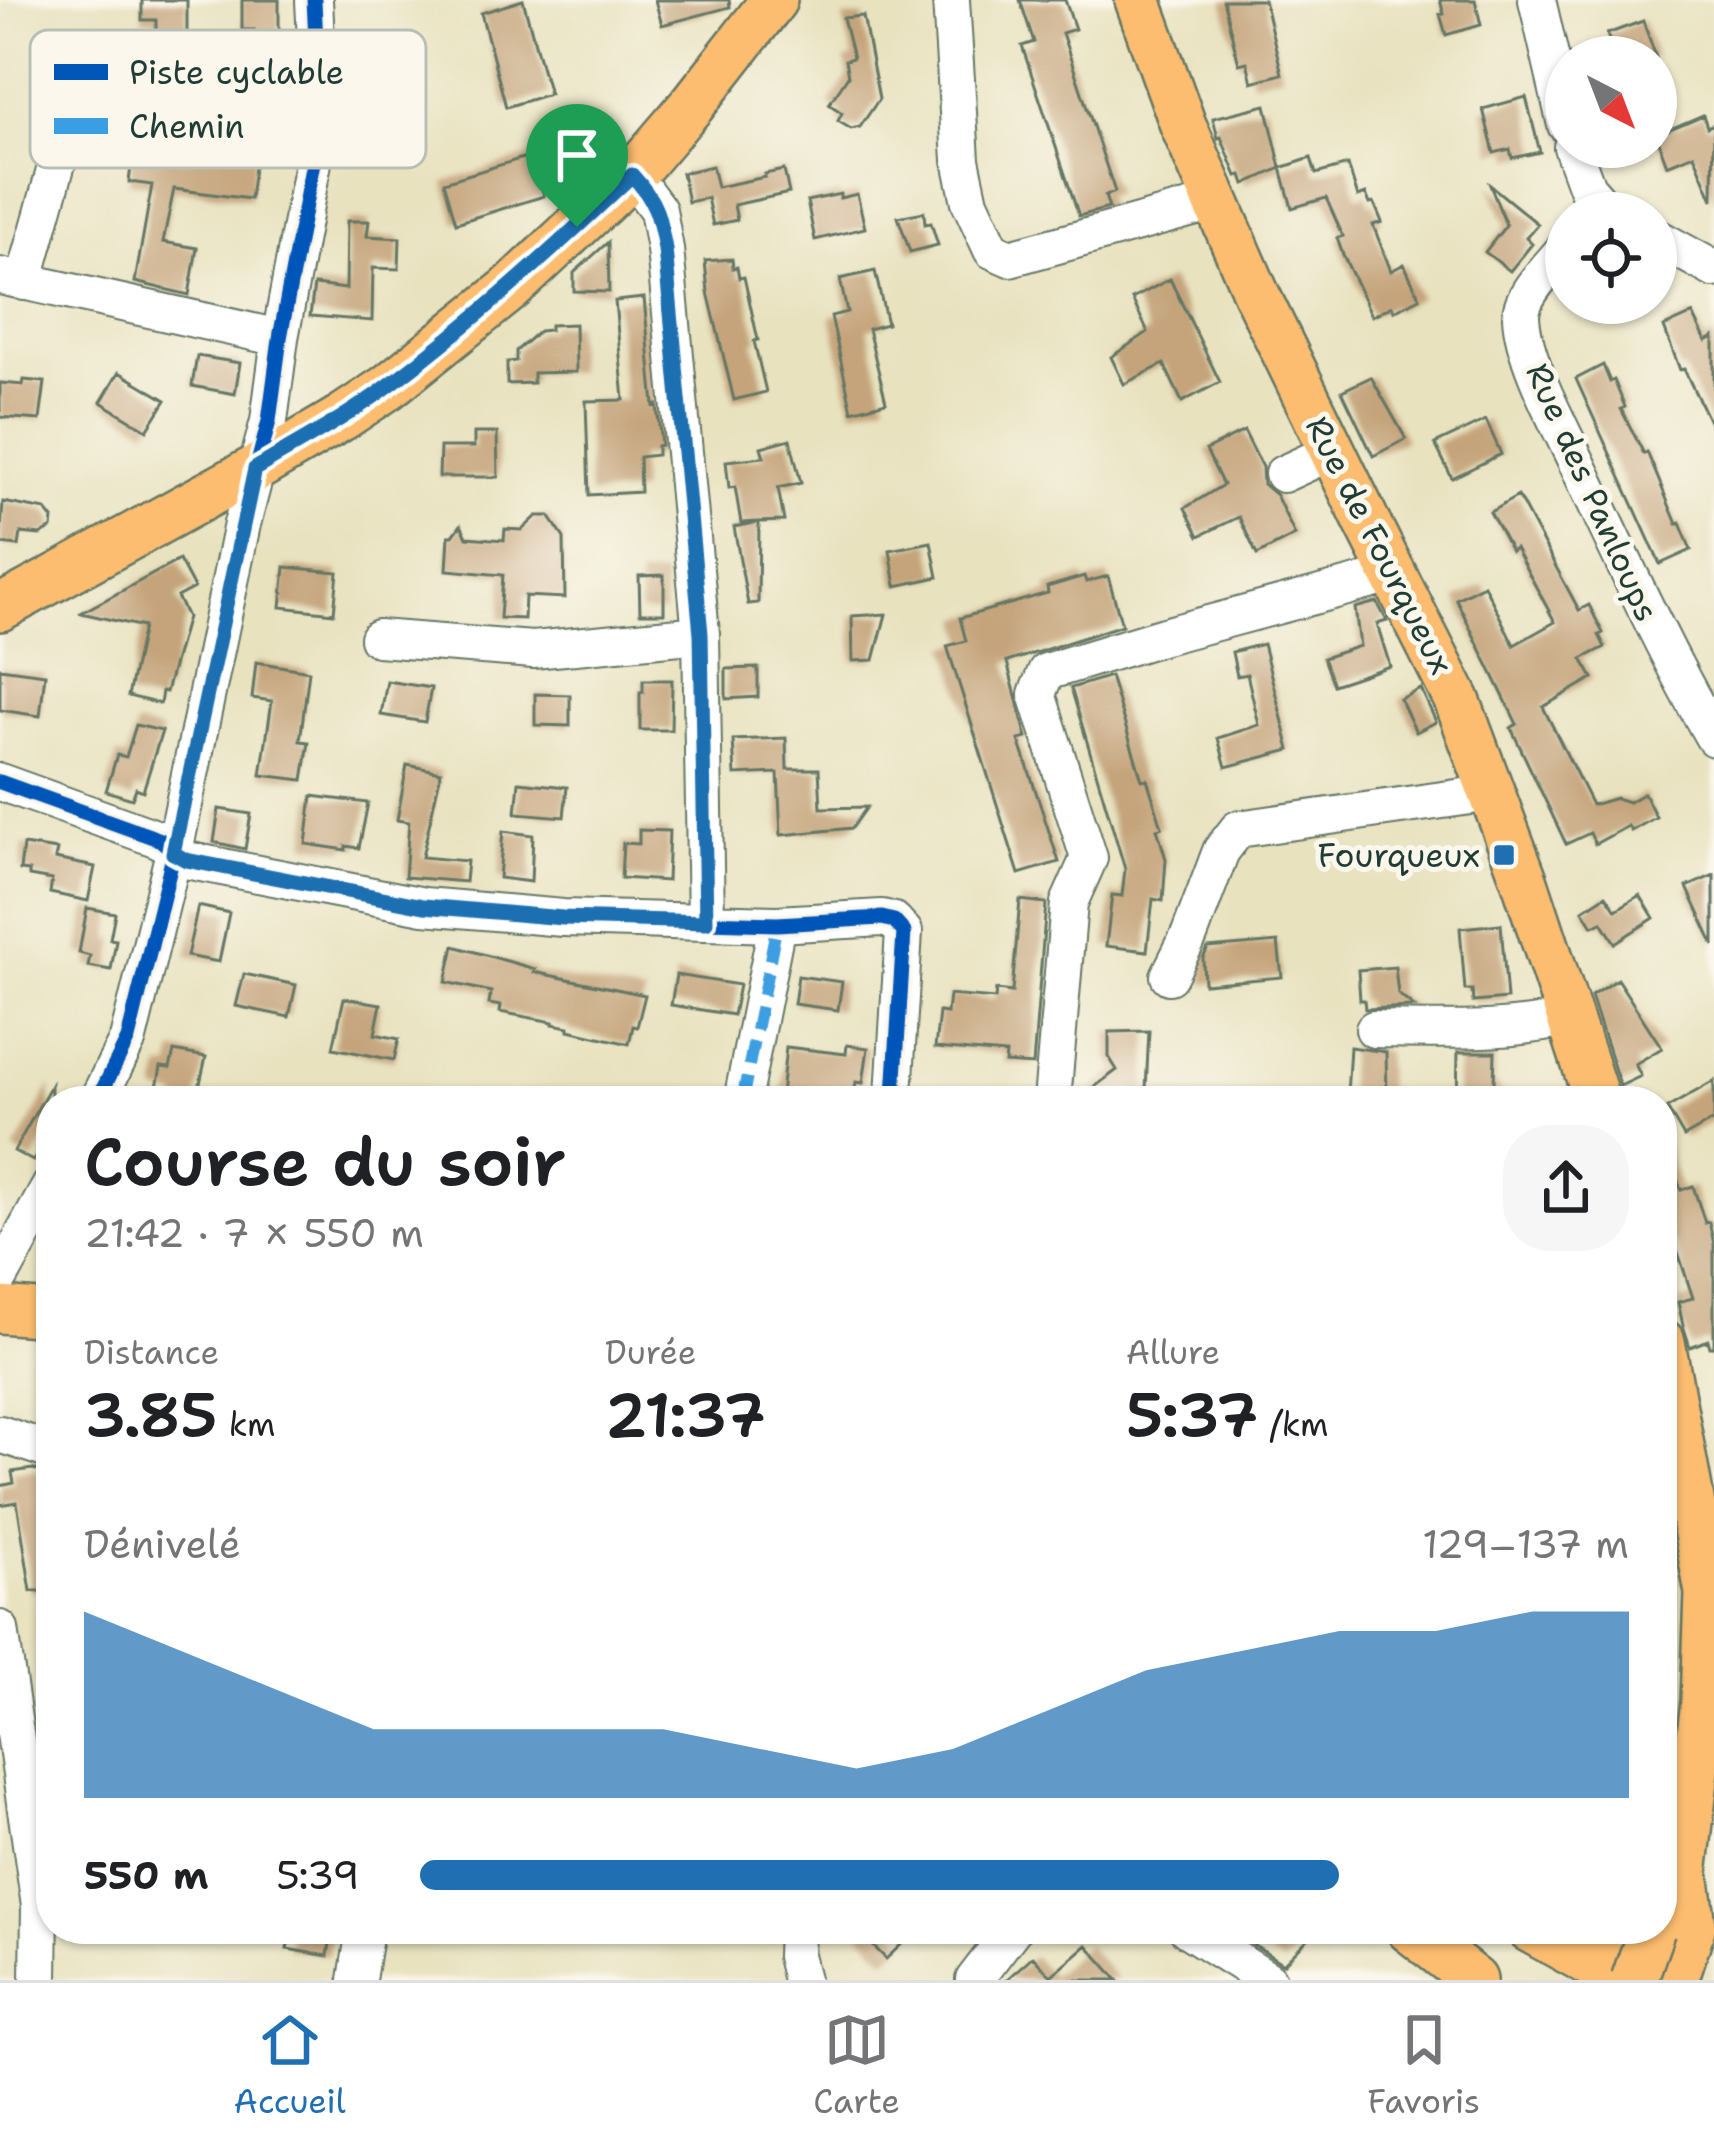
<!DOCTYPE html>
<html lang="fr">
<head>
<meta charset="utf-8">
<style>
  :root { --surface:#fff; --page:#f6f6f6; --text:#202124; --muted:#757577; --line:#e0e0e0; --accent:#1f6fb2 }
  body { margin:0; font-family:"Shantell Sans",sans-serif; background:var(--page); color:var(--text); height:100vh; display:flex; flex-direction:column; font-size:45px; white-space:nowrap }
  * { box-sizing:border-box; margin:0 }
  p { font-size:39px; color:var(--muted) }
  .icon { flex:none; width:66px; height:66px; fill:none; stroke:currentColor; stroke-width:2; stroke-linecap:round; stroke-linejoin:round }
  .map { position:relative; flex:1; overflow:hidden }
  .sheet { position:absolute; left:36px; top:1086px; width:1641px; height:858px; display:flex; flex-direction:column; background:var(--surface); border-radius:48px; box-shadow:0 3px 9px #0004 }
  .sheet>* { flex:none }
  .needle { width:78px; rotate:138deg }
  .buttons { position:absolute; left:1545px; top:36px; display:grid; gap:24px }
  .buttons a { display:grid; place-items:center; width:132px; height:132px; border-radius:50%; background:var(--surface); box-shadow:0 3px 9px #0004; font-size:60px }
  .pin { position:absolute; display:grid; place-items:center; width:102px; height:102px; color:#fff; margin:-123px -51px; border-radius:50% 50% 50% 0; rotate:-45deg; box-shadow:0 0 12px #0007 }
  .pin .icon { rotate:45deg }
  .round { display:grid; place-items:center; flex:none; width:126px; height:126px; border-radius:48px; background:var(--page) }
  .summary { display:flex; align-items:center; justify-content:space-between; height:204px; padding:0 48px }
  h1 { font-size:66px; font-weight:600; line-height:90px }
  .figures { display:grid; grid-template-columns:repeat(3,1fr); gap:18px; height:204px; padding:12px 48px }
  .figures div { display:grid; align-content:center }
  .figures b { font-size:60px; font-weight:600 }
  .figures small { font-size:33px; font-weight:400 }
  .figures p { font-size:33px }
  .chart { height:336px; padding:24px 48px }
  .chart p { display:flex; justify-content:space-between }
  .chart svg { width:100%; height:216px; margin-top:12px; fill:var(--accent); opacity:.7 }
  ul { padding:0 48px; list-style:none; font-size:39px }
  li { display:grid; grid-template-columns:192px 144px 1fr; align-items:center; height:90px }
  li i { height:30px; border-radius:15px; background:var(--accent) }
  .tab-bar { display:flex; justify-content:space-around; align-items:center; height:168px; border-top:3px solid var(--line); background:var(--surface); font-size:33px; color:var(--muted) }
  .tab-bar a { display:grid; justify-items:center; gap:6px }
  .tab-bar .current { color:var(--accent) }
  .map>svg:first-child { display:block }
  .building { fill:#c5a47b }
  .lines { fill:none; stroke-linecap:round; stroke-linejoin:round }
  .minor-casing { stroke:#657765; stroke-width:40 }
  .major-casing { stroke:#657765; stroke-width:50 }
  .minor { stroke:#fff; stroke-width:36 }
  .major { stroke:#fcbd6f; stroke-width:45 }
  .major-bridge-casing { stroke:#657765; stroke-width:50; stroke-linecap:butt }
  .major-bridge { stroke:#fcbd6f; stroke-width:45 }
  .quiet { stroke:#3c9ee2; stroke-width:12; stroke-dasharray:24 12; stroke-linecap:butt }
  .cycleway-casing { stroke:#fbf7ec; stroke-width:22 }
  .cycleway { stroke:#0057b8; stroke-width:15 }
  .route-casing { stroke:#fff; stroke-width:24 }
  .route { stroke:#1f6fb2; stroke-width:15 }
  .poi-dot { fill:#1f6fb2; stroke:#fbf7ec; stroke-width:4.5 }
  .labels { text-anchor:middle; stroke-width:10; stroke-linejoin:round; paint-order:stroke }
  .street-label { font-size:33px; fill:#1f3d34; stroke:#fbf7ec }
  .poi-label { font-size:33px; fill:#1f3d34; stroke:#fbf7ec; text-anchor:end }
  .key { fill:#fbf7ec; stroke:#b9bfb5; stroke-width:3 }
  .key-label { font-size:33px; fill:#1f3d34 }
</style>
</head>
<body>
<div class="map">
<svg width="1714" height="1980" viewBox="0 0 1714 1980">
  <rect width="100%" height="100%" fill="#fbf7ec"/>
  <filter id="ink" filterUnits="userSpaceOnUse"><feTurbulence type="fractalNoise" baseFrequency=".00833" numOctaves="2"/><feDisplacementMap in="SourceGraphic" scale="24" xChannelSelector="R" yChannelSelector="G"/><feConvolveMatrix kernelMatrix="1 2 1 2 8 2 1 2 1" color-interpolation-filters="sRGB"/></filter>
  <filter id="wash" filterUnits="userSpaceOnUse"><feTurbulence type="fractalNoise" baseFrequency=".004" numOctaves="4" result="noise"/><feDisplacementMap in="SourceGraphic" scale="48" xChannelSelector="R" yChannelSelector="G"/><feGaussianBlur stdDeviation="2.7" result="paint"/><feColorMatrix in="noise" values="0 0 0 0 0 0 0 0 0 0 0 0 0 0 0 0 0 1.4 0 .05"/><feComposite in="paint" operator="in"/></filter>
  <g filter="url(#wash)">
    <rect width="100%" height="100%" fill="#e8e2bf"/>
    <g id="blocks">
      <path class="building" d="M 142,0 L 187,0 L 187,59 L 156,60 L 156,20 L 142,20 Z
        M 242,0 L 279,0 L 279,77 L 273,76 L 270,96 L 246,92 L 254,30 L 242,30 Z
        M 523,0 L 549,94 L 506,107 L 481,13 Z
        M 655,0 L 729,0 L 730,7 L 662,25 Z
        M 1020,0 L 1065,0 L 1075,29 L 1062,33 L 1115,192 L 1105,196 L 1109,208 L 1079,216 L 1022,46 L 1034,42 Z
        M 1223,0 L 1264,0 L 1282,74 L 1252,82 L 1247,62 L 1239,64 Z
        M 1440,0 L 1475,0 L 1481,25 L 1446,35 L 1440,14 L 1444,13 Z
        M 863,16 L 879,99 L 860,127 L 851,129 L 838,121 L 842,113 L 829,104 L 848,76 L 845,60 L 853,58 L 843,18 Z
        M 1643,21 L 1656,57 L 1615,57 L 1607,34 Z
        M 1526,97 L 1540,152 L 1512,158 L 1510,149 L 1494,153 L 1483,109 Z
        M 1266,105 L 1281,168 L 1245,184 L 1242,175 L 1237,176 L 1221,137 L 1218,138 L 1213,118 Z
        M 138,112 L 259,128 L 250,199 L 174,189 L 163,242 L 197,248 L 189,295 L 135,282 L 152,185 L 129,182 Z
        M 1703,115 L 1707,127 L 1714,124 L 1713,200 L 1694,154 L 1667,165 L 1656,135 Z
        M 533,155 L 544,196 L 456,223 L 444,182 Z
        M 1311,158 L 1316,174 L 1348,165 L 1358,197 L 1366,194 L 1370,204 L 1374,203 L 1382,222 L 1373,225 L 1391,271 L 1404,264 L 1420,298 L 1394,311 L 1392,306 L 1372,316 L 1343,255 L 1337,238 L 1343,236 L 1326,198 L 1292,208 L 1281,168 Z
        M 712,166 L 717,187 L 765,177 L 765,174 L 784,170 L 789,193 L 734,205 L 737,220 L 713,225 L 707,198 L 688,202 L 682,173 Z
        M 1490,185 L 1538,224 L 1526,238 L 1532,244 L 1510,271 L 1485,252 L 1506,225 Z
        M 840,194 L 840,198 L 857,194 L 865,228 L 815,240 L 807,201 Z
        M 924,212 L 925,224 L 931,223 L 938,245 L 910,252 L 898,217 Z
        M 347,221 L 369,221 L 367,236 L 400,238 L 399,269 L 373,268 L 372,321 L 310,316 L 314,285 L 346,289 Z
        M 608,242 L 609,292 L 574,291 L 574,273 Z
        M 732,259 L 733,268 L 737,267 L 739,278 L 744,277 L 758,340 L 754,341 L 766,392 L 734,400 L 708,292 L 705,261 Z
        M 875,271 L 887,324 L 868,329 L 886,402 L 852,411 L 831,316 L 847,312 L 840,279 Z
        M 1170,279 L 1220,382 L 1182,402 L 1164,364 L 1124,384 L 1111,357 L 1148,332 L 1132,299 Z
        M 644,298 L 654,406 L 657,405 L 661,445 L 657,446 L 657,455 L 639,457 L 640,492 L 589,495 L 586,401 L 624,400 L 615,301 Z
        M 1693,314 L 1706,341 L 1714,337 L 1714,432 L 1684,369 L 1680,370 L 1664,327 Z
        M 575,324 L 576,372 L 533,373 L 533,383 L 507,384 L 507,362 L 516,361 L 516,351 L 539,331 L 550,330 L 550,325 Z
        M 197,356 L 240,363 L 235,394 L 192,386 Z
        M 1603,365 L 1610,382 L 1614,380 L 1625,407 L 1621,409 L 1644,454 L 1647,452 L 1677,524 L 1680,523 L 1691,550 L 1660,564 L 1576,379 Z
        M 119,372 L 166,400 L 147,430 L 101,402 Z
        M 1371,377 L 1406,439 L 1373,456 L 1342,391 Z
        M 24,380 L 45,382 L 40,420 L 0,417 L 0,383 L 23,385 Z
        M 1486,420 L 1501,454 L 1452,478 L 1435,444 Z
        M 1244,431 L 1262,467 L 1263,484 L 1276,495 L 1295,535 L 1257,555 L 1239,517 L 1199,536 L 1185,508 L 1223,485 L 1206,450 Z
        M 474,433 L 497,433 L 498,477 L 439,477 L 440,447 L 474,447 Z
        M 790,439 L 801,483 L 778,488 L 784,521 L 759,522 L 758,603 L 748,604 L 734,527 L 759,522 L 741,523 L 735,487 L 729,488 L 726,461 L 764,457 L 761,447 Z
        M 1518,496 L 1579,610 L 1589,605 L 1603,633 L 1599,635 L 1605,647 L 1582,659 L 1593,678 L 1543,707 L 1592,805 L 1616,798 L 1629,802 L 1644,793 L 1656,817 L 1631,831 L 1628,826 L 1595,844 L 1590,833 L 1566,844 L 1511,728 L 1517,724 L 1456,599 L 1484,585 L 1514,645 L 1555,622 L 1515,548 L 1511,551 L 1490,512 Z
        M 3,502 L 46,510 L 53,519 L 52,528 L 40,535 L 21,533 L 19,546 L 0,544 Z
        M 537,516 L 549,516 L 564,538 L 565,598 L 525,596 L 524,619 L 500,618 L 503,575 L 447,570 L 449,536 L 453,536 L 461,525 L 467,537 L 504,540 L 505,529 L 522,530 Z
        M 931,542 L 938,577 L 896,586 L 890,550 Z
        M 179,560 L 194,588 L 177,597 L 187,617 L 166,692 L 162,691 L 160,704 L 128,696 L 143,627 L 81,613 Z
        M 285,567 L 338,572 L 334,613 L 281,607 Z
        M 664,575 L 664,613 L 640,613 L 639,576 Z
        M 1084,576 L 1086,582 L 1108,576 L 1122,625 L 1007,662 L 1027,738 L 1019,740 L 1059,862 L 1019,874 L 947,646 L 966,641 L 960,618 L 1048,593 L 1047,587 Z
        M 1377,602 L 1387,621 L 1377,624 L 1390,666 L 1333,685 L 1323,658 L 1360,646 L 1355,608 Z
        M 886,614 L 874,660 L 853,661 L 852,616 Z
        M 1263,644 L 1290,750 L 1226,767 L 1218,738 L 1259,725 L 1247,674 L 1237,676 L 1232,652 Z
        M 256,662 L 309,671 L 300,741 L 309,742 L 303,780 L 261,775 L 272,701 L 252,698 Z
        M 0,668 L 45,674 L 40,716 L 0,710 Z
        M 758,668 L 758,697 L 726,699 L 726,669 Z
        M 1110,676 L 1142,780 L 1147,779 L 1162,827 L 1157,829 L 1166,859 L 1163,901 L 1153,899 L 1147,951 L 1106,946 L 1112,895 L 1122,896 L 1125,869 L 1071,688 Z
        M 643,680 L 672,680 L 671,730 L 640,730 L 640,692 L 643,692 Z
        M 387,681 L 431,688 L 425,722 L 381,715 Z
        M 1421,689 L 1436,722 L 1416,732 L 1400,699 Z
        M 535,694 L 570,695 L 570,726 L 535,725 Z
        M 136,725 L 162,731 L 143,791 L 136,788 L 132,799 L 106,791 L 117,755 L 126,757 Z
        M 786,738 L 787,769 L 819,769 L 821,808 L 867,807 L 852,828 L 781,835 L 778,773 L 735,775 L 733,740 Z
        M 407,765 L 441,772 L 422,857 L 467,861 L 465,882 L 405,877 L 409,822 L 397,820 Z
        M 519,782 L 567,787 L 564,817 L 516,813 Z
        M 312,796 L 368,803 L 359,848 L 346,846 L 346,850 L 306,844 Z
        M 219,809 L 251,814 L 245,849 L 214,842 Z
        M 639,830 L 669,831 L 667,881 L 621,878 L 623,843 L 639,844 Z
        M 503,831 L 533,835 L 531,882 L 499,878 Z
        M 23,845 L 57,850 L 55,859 L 95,867 L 88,901 L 50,893 L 52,880 L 29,876 L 29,871 L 20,870 Z
        M 1714,875 L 1714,946 L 1687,887 Z
        M 1606,895 L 1616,910 L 1640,895 L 1654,918 L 1615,943 L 1602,922 L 1593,926 L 1583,910 Z
        M 1020,900 L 1046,903 L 1033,1065 L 1005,1063 L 1006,1054 L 935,1048 L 939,1012 L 947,1013 L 949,995 L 995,999 L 996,990 L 1012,992 Z
        M 198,906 L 229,913 L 219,962 L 187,956 Z
        M 87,908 L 115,913 L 110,939 L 116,940 L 111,970 L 88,966 L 90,956 L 79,953 Z
        M 1501,924 L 1507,999 L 1473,1002 L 1472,990 L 1465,990 L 1460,928 Z
        M 1278,942 L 1282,977 L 1204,984 L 1203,958 L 1208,948 Z
        M 454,946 L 535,969 L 534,972 L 645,995 L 637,1027 L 633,1026 L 629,1044 L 569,1030 L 569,1027 L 553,1024 L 553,1022 L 500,1012 L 501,1006 L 489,1004 L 491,992 L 446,982 Z
        M 1395,967 L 1398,994 L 1414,1007 L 1365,1009 L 1364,1000 L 1360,1000 L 1358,970 Z
        M 244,974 L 296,985 L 289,1017 L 236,1006 Z
        M 676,975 L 739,985 L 733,1015 L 671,1005 Z
        M 798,976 L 842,982 L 838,1010 L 794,1004 Z
        M 1617,979 L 1662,1048 L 1635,1064 L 1641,1076 L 1620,1086 L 1591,996 Z
        M 344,998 L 381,1004 L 375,1034 L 399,1039 L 394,1060 L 333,1048 Z
        M 1149,1031 L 1146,1089 L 1089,1091 L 1117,1070 L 1109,1057 L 1109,1032 Z
        M 847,1045 L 868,1048 L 863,1083 L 856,1082 L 854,1096 L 831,1093 L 830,1100 L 781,1095 L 786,1047 L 846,1054 Z
        M 1350,1047 L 1386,1052 L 1387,1096 L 1347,1095 Z
        M 174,1051 L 206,1057 L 196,1101 L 176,1101 L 177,1096 L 156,1092 L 161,1067 L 170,1068 Z
        M 1458,1052 L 1495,1052 L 1494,1083 L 1509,1100 L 1457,1098 Z
        M 1714,1081 L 1714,1120 L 1684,1137 L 1667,1108 Z
        M 51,1085 L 51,1130 L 33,1161 L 14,1151 Z
        M 1662,1145 L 1665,1145 L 1681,1190 L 1693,1186 L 1705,1223 L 1709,1222 L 1714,1244 L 1714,1347 L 1710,1347 L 1708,1340 L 1690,1347 L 1683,1325 L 1678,1302 L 1693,1298 L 1675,1243 L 1670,1244 L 1662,1213 Z
        M 33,1469 L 39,1471 L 45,1515 L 51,1514 L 51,1591 L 31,1591 L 17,1502 L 0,1505 L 0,1486 L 14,1483 L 12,1472 Z
        M 291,1929 L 332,1929 L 328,1956 L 287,1949 Z
        M 857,1929 L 894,1929 L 905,1941 L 886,1959 Z
        M 1229,1929 L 1297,1929 L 1309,1938 L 1283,1964 Z
        M 1087,1945 L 1118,1980 L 1006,1980 L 1033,1956 L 1051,1976 Z"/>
    </g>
  </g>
  <g filter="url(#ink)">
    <use href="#blocks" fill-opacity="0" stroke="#657765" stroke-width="3"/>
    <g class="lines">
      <g class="minor-casing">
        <path id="minor" d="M 951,0 L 961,160 L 970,202 L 992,250 L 1010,258 L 1215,202
          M 1537,0 L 1566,125
          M 1572,147 L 1587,188 L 1601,204 L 1594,213
          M 632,175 L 658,210 L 665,249 L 701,634 L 706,922
          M 1656,237 L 1714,269
          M 1566,247 C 1552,265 1521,293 1521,316 C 1523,360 1559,424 1577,463 C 1621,556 1663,649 1714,738
          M 0,276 L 280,338
          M 24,282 L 76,95
          M 1283,474 L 1333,451
          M 378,638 L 533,650 L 701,634
          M 0,782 L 161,840 L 174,852 L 186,860 L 424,906 L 563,918 L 777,924 L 882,918 L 894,921 L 904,932 L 894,1095 L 898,1101
          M 1169,976 L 1189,936 L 1221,851 L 1238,829 L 1492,793
          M 1374,1029 C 1440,1030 1505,1033 1569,1018
          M 97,1101 L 128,1039 L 174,852 L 242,524 L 269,421 L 280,338 L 320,125 L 314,0
          M 742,1101 L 777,924
          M 1052,1101 L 1069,903 L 1089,858 L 1037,694 L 1046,672 L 1164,636 L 1395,574
          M 0,1277 L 51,1185
          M 0,1434 L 51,1451
          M 0,1629 L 40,1906 L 39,1980
          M 796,1929 L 795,1956 L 801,1980
          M 1187,1929 L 1268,1980
          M 357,1980 L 365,1929
          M 974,1980 L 1013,1929"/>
      </g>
      <g class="major-casing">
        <path id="major" d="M 1138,0 L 1183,125 L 1255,291 L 1366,520 L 1457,700 L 1525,882 L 1597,1101
          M 0,608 L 255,469 L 343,417 L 388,387 L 510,289 L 632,175 L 692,105 L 774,0
          M 0,1310 L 51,1314
          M 1662,1342 L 1708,1593 L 1704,1701 L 1685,1866 L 1693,1925 L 1675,1980
          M 1409,1929 L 1474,1980
          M 1529,1929 L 1603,1970
          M 1579,1929 L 1672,1979"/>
      </g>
      <use href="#minor" class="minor"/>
      <use href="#major" class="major"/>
      <g class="major-bridge-casing">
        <path id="major-bridge" d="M 1634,1980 L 1652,1929"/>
      </g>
      <use href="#major-bridge" class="major-bridge"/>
      <path class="quiet" d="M 742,1101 L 777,924"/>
      <g class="cycleway-casing">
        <path id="cycleway" d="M 632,175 L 658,210 L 665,249 L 701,634 L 706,922
          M 0,782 L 161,840 L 174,852 L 186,860 L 424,906 L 563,918 L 777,924 L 882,918 L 894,921 L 904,932 L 894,1095 L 898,1101
          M 97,1101 L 128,1039 L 174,852 L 242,524 L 269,421 L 280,338 L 320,125 L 314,0"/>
      </g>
      <use href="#cycleway" class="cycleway"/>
    </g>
  </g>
  <g class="lines" filter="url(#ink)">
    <g class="route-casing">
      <path id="route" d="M 632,175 C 656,201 659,215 665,249 L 701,634 L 706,922 L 563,918 L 424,906 L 186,860 L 173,853 L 255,469 C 300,442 346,418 388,386 C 475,321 554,249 632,175 Z"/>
    </g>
    <use href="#route" class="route"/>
  </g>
  <rect class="poi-dot" x="1492" y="843" width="24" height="24" rx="6"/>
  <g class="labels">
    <g class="street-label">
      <text transform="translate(1593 492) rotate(66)" y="12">Rue des Panloups</text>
      <text transform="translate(1380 545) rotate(63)" y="12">Rue de Fourqueux</text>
    </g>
    <g class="poi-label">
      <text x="1480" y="867">Fourqueux</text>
    </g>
  </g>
  <rect x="30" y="30" width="396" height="138" rx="18" class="key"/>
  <rect x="54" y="64" width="54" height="16" fill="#0057b8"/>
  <rect x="54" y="118" width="54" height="16" fill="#3c9ee2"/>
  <g class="key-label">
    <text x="129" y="84">Piste cyclable</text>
    <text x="129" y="138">Chemin</text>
  </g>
</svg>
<div class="buttons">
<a><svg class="needle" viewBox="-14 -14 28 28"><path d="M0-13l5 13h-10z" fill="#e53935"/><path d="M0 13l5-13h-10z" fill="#757577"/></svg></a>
<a><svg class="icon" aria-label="locate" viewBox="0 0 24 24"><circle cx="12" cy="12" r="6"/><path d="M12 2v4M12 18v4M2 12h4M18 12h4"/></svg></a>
</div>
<div class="pin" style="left:577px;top:227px;background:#1e9e55"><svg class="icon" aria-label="arrive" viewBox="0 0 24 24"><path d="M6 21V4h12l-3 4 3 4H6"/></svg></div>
<section class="sheet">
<div class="summary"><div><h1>Course du soir</h1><p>21:42 · 7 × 550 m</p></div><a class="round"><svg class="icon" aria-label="share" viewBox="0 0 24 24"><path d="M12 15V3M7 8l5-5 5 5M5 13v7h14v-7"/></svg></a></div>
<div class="figures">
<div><p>Distance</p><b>3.85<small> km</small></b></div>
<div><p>Durée</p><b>21:37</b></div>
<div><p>Allure</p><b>5:37<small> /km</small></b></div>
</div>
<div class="chart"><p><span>Dénivelé</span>129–137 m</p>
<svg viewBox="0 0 160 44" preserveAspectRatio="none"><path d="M0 44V6L10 14L20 22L30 30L40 30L50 30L60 30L70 34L80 38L90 34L100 26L110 18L120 14L130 10L140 10L150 6L160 6V44z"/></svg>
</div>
<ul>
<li><b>550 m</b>5:39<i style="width:76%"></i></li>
</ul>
</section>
</div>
<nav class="tab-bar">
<a class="current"><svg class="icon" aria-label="home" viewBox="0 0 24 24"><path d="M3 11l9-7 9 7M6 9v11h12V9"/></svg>Accueil</a>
<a><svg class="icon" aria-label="map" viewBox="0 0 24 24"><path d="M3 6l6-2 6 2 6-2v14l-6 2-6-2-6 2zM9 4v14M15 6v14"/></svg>Carte</a>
<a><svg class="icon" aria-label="saved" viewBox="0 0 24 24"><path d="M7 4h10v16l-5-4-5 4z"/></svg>Favoris</a>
</nav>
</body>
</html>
